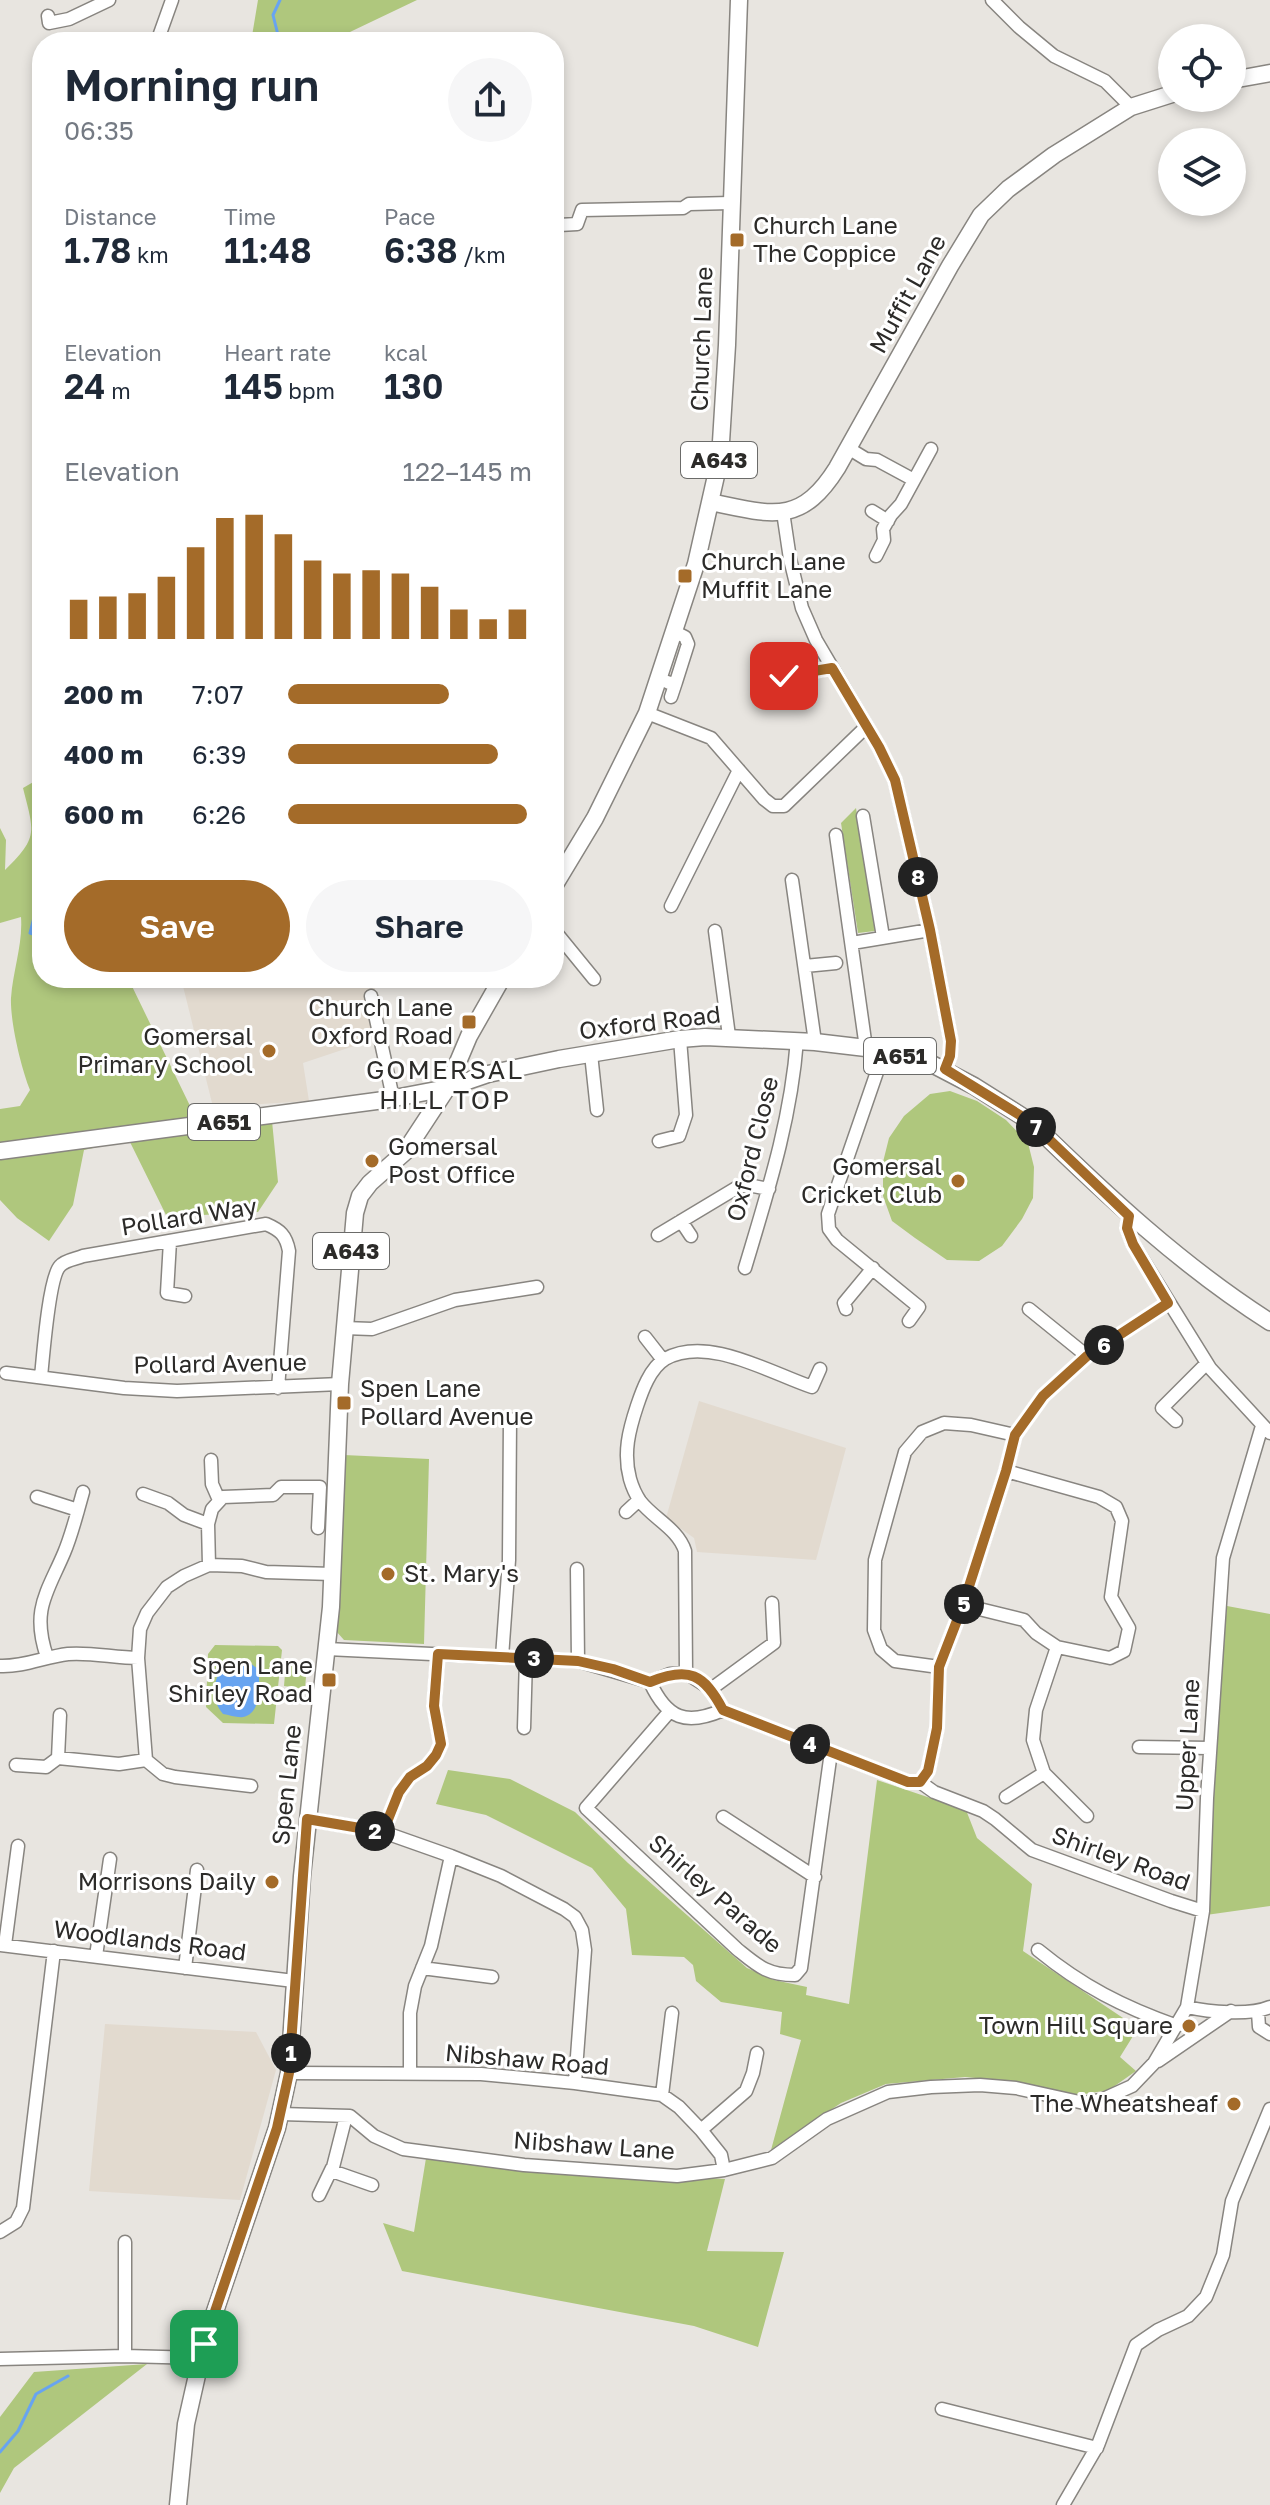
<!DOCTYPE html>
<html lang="en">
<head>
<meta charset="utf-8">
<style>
  :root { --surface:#fff; --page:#f6f6f7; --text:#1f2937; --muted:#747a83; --accent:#a46b29 }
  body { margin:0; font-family:"Golos Text",sans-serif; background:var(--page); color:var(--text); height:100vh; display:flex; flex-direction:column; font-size:30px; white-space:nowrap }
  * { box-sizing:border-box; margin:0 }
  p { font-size:26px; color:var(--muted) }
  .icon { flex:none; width:44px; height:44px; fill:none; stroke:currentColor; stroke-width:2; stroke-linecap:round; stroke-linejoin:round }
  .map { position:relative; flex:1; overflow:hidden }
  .side { position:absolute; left:32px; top:32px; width:532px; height:956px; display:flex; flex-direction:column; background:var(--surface); border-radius:32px; box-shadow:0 4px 12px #0003 }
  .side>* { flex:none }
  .controls { position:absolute; left:1158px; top:24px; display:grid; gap:16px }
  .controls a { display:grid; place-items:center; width:88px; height:88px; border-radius:50%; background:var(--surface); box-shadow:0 4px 12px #0003; font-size:40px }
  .pin { position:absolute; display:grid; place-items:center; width:68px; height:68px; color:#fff; margin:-34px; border-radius:16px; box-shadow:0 4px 12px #0006 }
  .km { position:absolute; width:40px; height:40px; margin:-20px; border-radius:50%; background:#222; color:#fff; font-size:22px; line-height:40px; text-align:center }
  .round { display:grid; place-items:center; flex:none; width:84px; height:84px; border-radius:42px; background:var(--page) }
  .overview { display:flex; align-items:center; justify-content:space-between; height:136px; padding:0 32px }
  h1 { font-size:44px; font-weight:600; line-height:60px }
  .metrics { display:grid; grid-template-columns:repeat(3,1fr); gap:12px; height:136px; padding:8px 32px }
  .metrics div { display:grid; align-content:center }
  .metrics b { font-size:34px; font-weight:600 }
  .metrics small { font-size:22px; font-weight:400 }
  .metrics p { font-size:22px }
  .chart { height:224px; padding:16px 32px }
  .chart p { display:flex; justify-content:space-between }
  .chart svg { width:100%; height:144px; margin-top:8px; stroke:var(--accent); stroke-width:6 }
  .action { display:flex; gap:16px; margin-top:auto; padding:16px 32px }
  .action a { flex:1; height:92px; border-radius:48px; background:var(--accent); color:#fff; font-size:32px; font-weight:600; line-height:92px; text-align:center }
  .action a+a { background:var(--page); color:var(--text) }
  ul { padding:0 32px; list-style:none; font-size:26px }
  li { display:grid; grid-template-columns:128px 96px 1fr; align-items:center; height:60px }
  li i { height:20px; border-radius:10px; background:var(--accent) }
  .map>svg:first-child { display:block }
  .built { fill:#e2dacf }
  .green { fill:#afc77d }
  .water { fill:#68a4f0 }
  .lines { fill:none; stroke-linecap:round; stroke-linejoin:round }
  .stream { stroke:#68a4f0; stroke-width:3 }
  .minor-casing { stroke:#888580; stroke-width:15 }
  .major-casing { stroke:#888580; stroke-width:19 }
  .minor { stroke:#fff; stroke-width:12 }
  .major { stroke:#fff; stroke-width:16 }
  .route-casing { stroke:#fff; stroke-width:16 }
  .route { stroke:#a46b29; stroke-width:10 }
  .poi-dot { fill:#a46b29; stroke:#fff; stroke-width:3 }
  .labels { text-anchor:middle; stroke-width:6; stroke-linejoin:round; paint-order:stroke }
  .shield { fill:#fff; stroke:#6b6b69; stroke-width:2 }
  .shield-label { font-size:22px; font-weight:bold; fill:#2c2b29 }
  .poi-label { font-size:24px; fill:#2c2b29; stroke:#fff; text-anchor:end }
  .street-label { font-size:24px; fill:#2c2b29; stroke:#fff }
  .neighbourhood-label { font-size:26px; letter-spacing:2px; fill:#2c2b29; stroke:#fff }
</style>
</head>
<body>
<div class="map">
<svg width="1270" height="2505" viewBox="0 0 1270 2505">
  <rect width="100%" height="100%" fill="#e8e5e0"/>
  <path class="built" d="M 181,978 L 375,978 L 375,1039 L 303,1063 L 309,1101 L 213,1107 Z
    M 699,1401 L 846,1448 L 816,1560 L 697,1552 L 694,1538 L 666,1518 Z
    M 105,2024 L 256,2032 L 276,2070 L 240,2200 L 89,2191 Z"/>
  <path class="green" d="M 258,0 L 417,0 L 329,42 L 251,42 Z
    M 42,777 L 42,978 L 128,978 L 193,1112 L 188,1135 L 272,1121 L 278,1182 L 258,1212 L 167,1217 L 129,1140 L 84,1150 L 73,1205 L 49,1241 L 17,1218 L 0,1200 L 0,1109 L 20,1106 L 30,1090 C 21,1068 10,1021 11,998 C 13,970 23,944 21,917 L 0,923 L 0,828 L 6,840 L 5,870 C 39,837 34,832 23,788 Z
    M 856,808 L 875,931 L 858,933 L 841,823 Z
    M 950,1091 L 977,1101 L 1006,1120 L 1028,1143 L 1034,1167 L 1033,1198 L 1022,1219 L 1002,1246 L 979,1261 L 947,1260 L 915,1238 L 892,1221 L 883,1196 L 883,1162 L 889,1138 L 904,1116 L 930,1094 Z
    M 344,1455 L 429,1459 L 424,1644 L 344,1640 L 336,1631 Z
    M 1227,1606 L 1270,1614 L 1270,1906 L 1206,1915 L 1212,1757 Z
    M 215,1645 L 278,1646 L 282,1650 L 274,1724 L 223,1723 L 206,1707 L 208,1654 Z
    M 286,1662 L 307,1664 L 305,1689 L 284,1686 Z
    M 448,1770 L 510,1779 L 575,1812 L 628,1863 L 747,1968 L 774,1980 L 807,1987 L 806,1995 L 849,2004 L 877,1780 L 966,1810 L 977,1838 L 1032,1884 L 1023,1951 L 1138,2028 L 1120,2057 L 1136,2071 L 1109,2090 L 1073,2096 L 1018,2082 L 965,2077 L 886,2084 L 841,2103 L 771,2150 L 801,2040 L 780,2034 L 782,2012 L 721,2002 L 696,1981 L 693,1965 L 684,1957 L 632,1955 L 626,1909 L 592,1868 L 486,1815 L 436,1804 Z
    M 427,2152 L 677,2176 L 725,2179 L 707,2251 L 784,2252 L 758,2347 L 694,2326 L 402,2271 L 383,2223 L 414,2232 Z
    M 147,2364 L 14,2468 L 0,2493 L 0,2417 L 34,2372 Z"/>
  <path class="water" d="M 236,1660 L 250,1663 L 258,1669 C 260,1682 262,1714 243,1717 C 238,1718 229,1715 223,1714 C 210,1697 213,1688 220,1669 Z"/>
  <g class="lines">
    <path class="stream" d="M 271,42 L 278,35 L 273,15 L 280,0
      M 42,886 L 30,933 L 42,937
      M 92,978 L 92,979
      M 0,2452 L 18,2431 L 36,2394 L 68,2376"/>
    <g class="minor-casing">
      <path id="minor" d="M 992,0 L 1019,27 L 1054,56 L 1105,81 L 1131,107
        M 48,16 L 49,23 L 69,19 L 109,0
        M 157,42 L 172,0
        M 559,225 L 577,224 L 582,210 L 683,208 L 689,204 L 730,203
        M 848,448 L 866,459 L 877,460 L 914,480
        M 872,511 L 888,521
        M 783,512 L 790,559 L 802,608 L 816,640 L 879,747 L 895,780 L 930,930 L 951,1041 L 950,1056 L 945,1069
        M 876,556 L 884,540 L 883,529 L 891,515 L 901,504 L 931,449
        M 784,676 L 832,668
        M 659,678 L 669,683 L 676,682 L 688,644 L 685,637 L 675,632
        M 671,697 L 676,682
        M 647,713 L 711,738 L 764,799 L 773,806 L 784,806 L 866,727
        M 863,816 L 883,937
        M 836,835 L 866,1048
        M 792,880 L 815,1042
        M 671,906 L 739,770
        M 554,930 L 594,979
        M 715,931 L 729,1036
        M 852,943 L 930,930
        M 805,966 L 836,963
        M 371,996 L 393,1098
        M 881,1052 L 878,1069 L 828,1214 L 829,1229 L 837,1240 L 919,1307 L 909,1321
        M 591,1054 L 597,1110
        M 659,1141 L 679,1136 L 686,1115 L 680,1039
        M 1129,1216 L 1127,1228 L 1133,1244 L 1210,1368 L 1270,1433
        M 681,1221 L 691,1236
        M 658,1235 L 738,1187 L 748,1185 L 769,1189
        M 170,1241 L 167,1293 L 185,1296
        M 745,1268 C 768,1191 791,1120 797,1040
        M 846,1309 L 844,1303 L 873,1268
        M 1029,1309 L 1087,1356
        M 344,1328 L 372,1329 L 455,1300 L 537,1287
        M 645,1337 L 663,1360
        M 6,1373 L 124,1388 L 177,1391 L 340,1384
        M 41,1377 C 43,1357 49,1277 60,1266 C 65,1260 76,1259 83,1256 L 266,1224 C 280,1230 286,1235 289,1251 L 278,1388
        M 1176,1421 L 1162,1408 L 1207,1363
        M 211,1460 L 212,1484 L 219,1500
        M 143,1494 L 168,1503 L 184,1515 L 208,1524 L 209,1565
        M 37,1497 L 78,1510 C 74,1524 70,1539 64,1553 C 47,1593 31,1610 47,1657
        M 78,1510 L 83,1492
        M 626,1512 L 639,1500
        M 208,1524 L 212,1509 L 223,1497 L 273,1495 L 281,1487 L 320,1487 L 318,1528
        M 577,1569 L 578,1661
        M 963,1605 L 1024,1620 L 1036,1633 L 1057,1647 L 1110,1658 L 1124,1651 L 1129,1628 L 1111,1597 L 1122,1521 L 1116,1507 L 1099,1497 L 1006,1471
        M 327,1649 L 578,1661 L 650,1682 L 670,1674 L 686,1673 L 711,1689 L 723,1710 L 908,1782 L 920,1782 L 934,1792 L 983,1811 L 995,1819 L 1032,1850 L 1171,1901 L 1203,1911
        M 502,1657 L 509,1560 L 510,1419
        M 0,1666 C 24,1667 44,1657 68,1654 C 91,1652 115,1658 138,1658
        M 939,1667 L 895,1661 L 881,1649 L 874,1630 L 875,1560 L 905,1452 L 922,1432 L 944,1423 L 971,1425 L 1015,1435
        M 686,1673 L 685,1551 C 678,1529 654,1519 640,1501 C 636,1495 632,1486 630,1479 C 623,1453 629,1430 637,1406 C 642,1391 650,1368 665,1359 C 708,1335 770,1373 812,1387 L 820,1369
        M 650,1682 C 667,1719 686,1726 723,1710
        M 711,1689 L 774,1643 L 772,1603
        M 670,1711 L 586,1808 L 737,1949 C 758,1966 767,1975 795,1975 L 801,1968 L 831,1752
        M 524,1728 L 526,1658
        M 1139,1747 L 1210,1748
        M 58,1758 L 60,1715
        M 16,1765 L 46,1767 L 58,1758 L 119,1764 L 146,1760
        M 1044,1773 L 1087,1816
        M 920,1782 L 928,1771 L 937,1728 L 939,1667 L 963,1605 L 1006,1471 L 1015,1435 L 1043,1396 L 1087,1356 L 1168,1303
        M 251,1786 L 175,1777 L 163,1774 L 146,1760 L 138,1658 L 140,1629 L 147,1613 L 167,1587 L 184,1576 L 209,1565 L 242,1566 L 266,1572 L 332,1574
        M 1006,1797 L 1044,1773 L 1033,1740 L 1036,1710 L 1057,1647
        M 723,1817 L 815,1877
        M 307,1819 L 383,1832 L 451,1856 L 501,1876 L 564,1909 L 575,1917 L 582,1930 L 585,1950 L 575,2083
        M 383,1832 L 399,1792 L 410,1777 L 427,1766 L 436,1755 L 441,1744 L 434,1706 L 438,1654
        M 0,1945 L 294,1981
        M 5,1945 L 18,1846
        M 1038,1950 C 1082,1986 1123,2007 1177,2026
        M 96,1956 L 110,1859
        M 185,1968 L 197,1870
        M 422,1968 L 492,1977
        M 1187,2007 C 1209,2012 1249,2016 1270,2007
        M 1258,2012 L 1259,2027 L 1270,2034
        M 1158,2061 L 1231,2011
        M 289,2073 L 481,2074 L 575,2083 L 662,2095 L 679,2107 L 701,2130 L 721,2155 L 724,2170
        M 410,2074 L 410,2013 L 415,1986 L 431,1946 L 451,1856
        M 662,2095 L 672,2013
        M 281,2114 L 350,2116 L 374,2136 L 403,2149 L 524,2165 L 677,2176 L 724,2170 L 772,2158 L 827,2119 L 888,2092 L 931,2087 L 980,2085 L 1016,2088 L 1084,2103 L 1101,2100 L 1132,2086 L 1154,2063 L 1187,2007 L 1203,1911 L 1207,1798 L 1223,1558 L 1262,1426
        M 346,2116 L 332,2171 L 372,2185
        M 701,2130 L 746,2091 L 753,2073 L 757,2053
        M 319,2195 L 332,2168
        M 0,2232 L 16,2222 L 23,2208 L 54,1951
        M 125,2242 L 125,2356
        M 0,2359 L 125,2356 L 200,2358
        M 942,2409 L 1097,2448
        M 1063,2505 L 1098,2445 L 1136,2345 L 1158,2330 L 1188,2316 L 1206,2297 L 1223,2255 L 1232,2201 L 1270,2109"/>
    </g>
    <g class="major-casing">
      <path id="major" d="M 1232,80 L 1270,73
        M 710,502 C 770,514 800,527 837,468 L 950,266 L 981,215 L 1008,189 L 1054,155 L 1131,107 L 1172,94
        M 554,886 L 595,818 L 647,713 L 696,564 L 720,458 L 727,345 L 739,0
        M 0,1151 L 384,1100 L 447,1088 L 488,1074 L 559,1059 L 680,1039 L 705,1037 L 815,1042 L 866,1048 L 928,1062 L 974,1086 L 1031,1122 C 1106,1195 1182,1266 1270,1322
        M 178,2505 L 186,2424 L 204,2344 L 277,2128 L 289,2073 L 302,1876 L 331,1607 L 340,1384 L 355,1213 L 360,1196 L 370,1183 L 405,1152 L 447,1088 L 469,1036 L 502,978"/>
    </g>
    <use href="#minor" class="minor"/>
    <use href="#major" class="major"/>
  </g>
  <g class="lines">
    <g class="route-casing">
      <path id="route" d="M 204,2344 L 277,2128 L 289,2073 L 307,1819 L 383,1832 L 399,1792 L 410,1777 L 427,1766 L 436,1755 L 441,1744 L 434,1706 L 438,1654 L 578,1661 L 613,1669 L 650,1682 C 689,1666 704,1674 723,1710 L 908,1782 L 920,1782 L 928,1771 L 937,1728 L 939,1667 L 963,1605 L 1006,1471 L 1015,1435 L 1043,1396 L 1087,1356 L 1168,1303 L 1133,1244 L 1127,1228 L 1129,1216 L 1031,1122 L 945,1069 L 950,1056 L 951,1041 L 930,930 L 895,780 L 879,747 L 832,668 L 784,676"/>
    </g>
    <use href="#route" class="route"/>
  </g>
  <g class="poi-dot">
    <rect x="729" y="232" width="16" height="16" rx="4"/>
    <rect x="677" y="568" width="16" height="16" rx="4"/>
    <rect x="461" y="1014" width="16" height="16" rx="4"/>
    <circle cx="269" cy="1051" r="8"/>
    <circle cx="372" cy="1161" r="8"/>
    <circle cx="958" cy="1181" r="8"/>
    <rect x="336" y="1395" width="16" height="16" rx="4"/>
    <circle cx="388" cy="1574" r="8"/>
    <rect x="321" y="1672" width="16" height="16" rx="4"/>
    <circle cx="272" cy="1882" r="8"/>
    <circle cx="1189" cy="2026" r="8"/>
    <circle cx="1234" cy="2104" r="8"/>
  </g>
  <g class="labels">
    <g class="shield">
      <rect x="681" y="442" width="76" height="36" rx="6"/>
      <rect x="864" y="1038" width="72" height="36" rx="6"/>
      <rect x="188" y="1104" width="72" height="36" rx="6"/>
      <rect x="313" y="1233" width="76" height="36" rx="6"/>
    </g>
    <g class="shield-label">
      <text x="719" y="468">A643</text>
      <text x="900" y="1064">A651</text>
      <text x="224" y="1130">A651</text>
      <text x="351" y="1259">A643</text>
    </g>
    <g class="poi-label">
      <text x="753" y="234" text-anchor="start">Church Lane<tspan x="753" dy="28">The Coppice</tspan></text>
      <text x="701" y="570" text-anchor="start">Church Lane<tspan x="701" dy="28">Muffit Lane</tspan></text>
      <text x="453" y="1016">Church Lane<tspan x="453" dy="28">Oxford Road</tspan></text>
      <text x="253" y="1045">Gomersal<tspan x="253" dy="28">Primary School</tspan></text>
      <text x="388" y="1155" text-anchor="start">Gomersal<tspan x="388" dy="28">Post Office</tspan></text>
      <text x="942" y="1175">Gomersal<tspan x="942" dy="28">Cricket Club</tspan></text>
      <text x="360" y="1397" text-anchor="start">Spen Lane<tspan x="360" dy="28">Pollard Avenue</tspan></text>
      <text x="404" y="1582" text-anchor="start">St. Mary's</text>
      <text x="313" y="1674">Spen Lane<tspan x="313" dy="28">Shirley Road</tspan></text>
      <text x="256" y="1890">Morrisons Daily</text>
      <text x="1173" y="2034">Town Hill Square</text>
      <text x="1218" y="2112">The Wheatsheaf</text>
    </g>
    <g class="street-label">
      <text transform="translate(908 294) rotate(-61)" y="8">Muffit Lane</text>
      <text transform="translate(702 339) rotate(-88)" y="8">Church Lane</text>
      <text transform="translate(650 1023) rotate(-7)" y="8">Oxford Road</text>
      <text transform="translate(753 1149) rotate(-76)" y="8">Oxford Close</text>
      <text transform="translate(189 1217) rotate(-9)" y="8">Pollard Way</text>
      <text transform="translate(220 1364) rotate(-1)" y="8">Pollard Avenue</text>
      <text transform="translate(1188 1745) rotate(-87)" y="8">Upper Lane</text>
      <text transform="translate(287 1785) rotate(-84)" y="8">Spen Lane</text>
      <text transform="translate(1121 1859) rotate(20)" y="8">Shirley Road</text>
      <text transform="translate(715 1894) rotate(41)" y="8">Shirley Parade</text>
      <text transform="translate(150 1941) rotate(7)" y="8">Woodlands Road</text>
      <text transform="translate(527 2060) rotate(5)" y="8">Nibshaw Road</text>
      <text transform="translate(594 2146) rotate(4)" y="8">Nibshaw Lane</text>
    </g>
    <g class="neighbourhood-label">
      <text x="445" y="1079">GOMERSAL<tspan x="445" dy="30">HILL TOP</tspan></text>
    </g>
  </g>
</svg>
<div class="controls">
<a><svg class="icon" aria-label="locate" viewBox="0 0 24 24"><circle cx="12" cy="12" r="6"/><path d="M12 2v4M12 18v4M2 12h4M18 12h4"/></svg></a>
<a><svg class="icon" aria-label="layers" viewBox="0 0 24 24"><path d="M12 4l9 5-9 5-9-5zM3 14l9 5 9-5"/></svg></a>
</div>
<div class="pin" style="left:204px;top:2344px;background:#1e9e55"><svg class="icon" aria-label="arrive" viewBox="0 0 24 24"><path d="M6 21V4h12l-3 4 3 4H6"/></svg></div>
<div class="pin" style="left:784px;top:676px;background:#d93025"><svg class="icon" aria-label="check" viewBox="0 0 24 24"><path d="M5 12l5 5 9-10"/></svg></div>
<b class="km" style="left:291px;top:2053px">1</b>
<b class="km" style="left:375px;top:1831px">2</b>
<b class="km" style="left:534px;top:1658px">3</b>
<b class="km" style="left:810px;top:1744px">4</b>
<b class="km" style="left:964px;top:1604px">5</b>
<b class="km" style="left:1104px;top:1345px">6</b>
<b class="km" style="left:1036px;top:1127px">7</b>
<b class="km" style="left:918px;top:877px">8</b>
<section class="side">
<div class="overview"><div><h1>Morning run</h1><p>06:35</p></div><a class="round"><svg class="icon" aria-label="share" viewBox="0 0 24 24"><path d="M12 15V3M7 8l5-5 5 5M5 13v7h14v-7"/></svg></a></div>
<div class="metrics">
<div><p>Distance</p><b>1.78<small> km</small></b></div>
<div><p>Time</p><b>11:48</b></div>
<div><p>Pace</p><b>6:38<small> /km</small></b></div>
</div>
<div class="metrics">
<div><p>Elevation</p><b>24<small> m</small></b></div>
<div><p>Heart rate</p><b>145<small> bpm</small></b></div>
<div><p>kcal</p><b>130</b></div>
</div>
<div class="chart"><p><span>Elevation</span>122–145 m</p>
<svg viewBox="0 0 160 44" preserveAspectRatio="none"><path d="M5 44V32M15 44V31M25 44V30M35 44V25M45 44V16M55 44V7M65 44V6M75 44V12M85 44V20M95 44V24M105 44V23M115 44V24M125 44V28M135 44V35M145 44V38M155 44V35"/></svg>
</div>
<ul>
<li><b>200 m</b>7:07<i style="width:66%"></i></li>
<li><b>400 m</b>6:39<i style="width:86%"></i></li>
<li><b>600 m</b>6:26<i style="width:98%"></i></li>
</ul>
<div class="action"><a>Save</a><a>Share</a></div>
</section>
</div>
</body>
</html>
